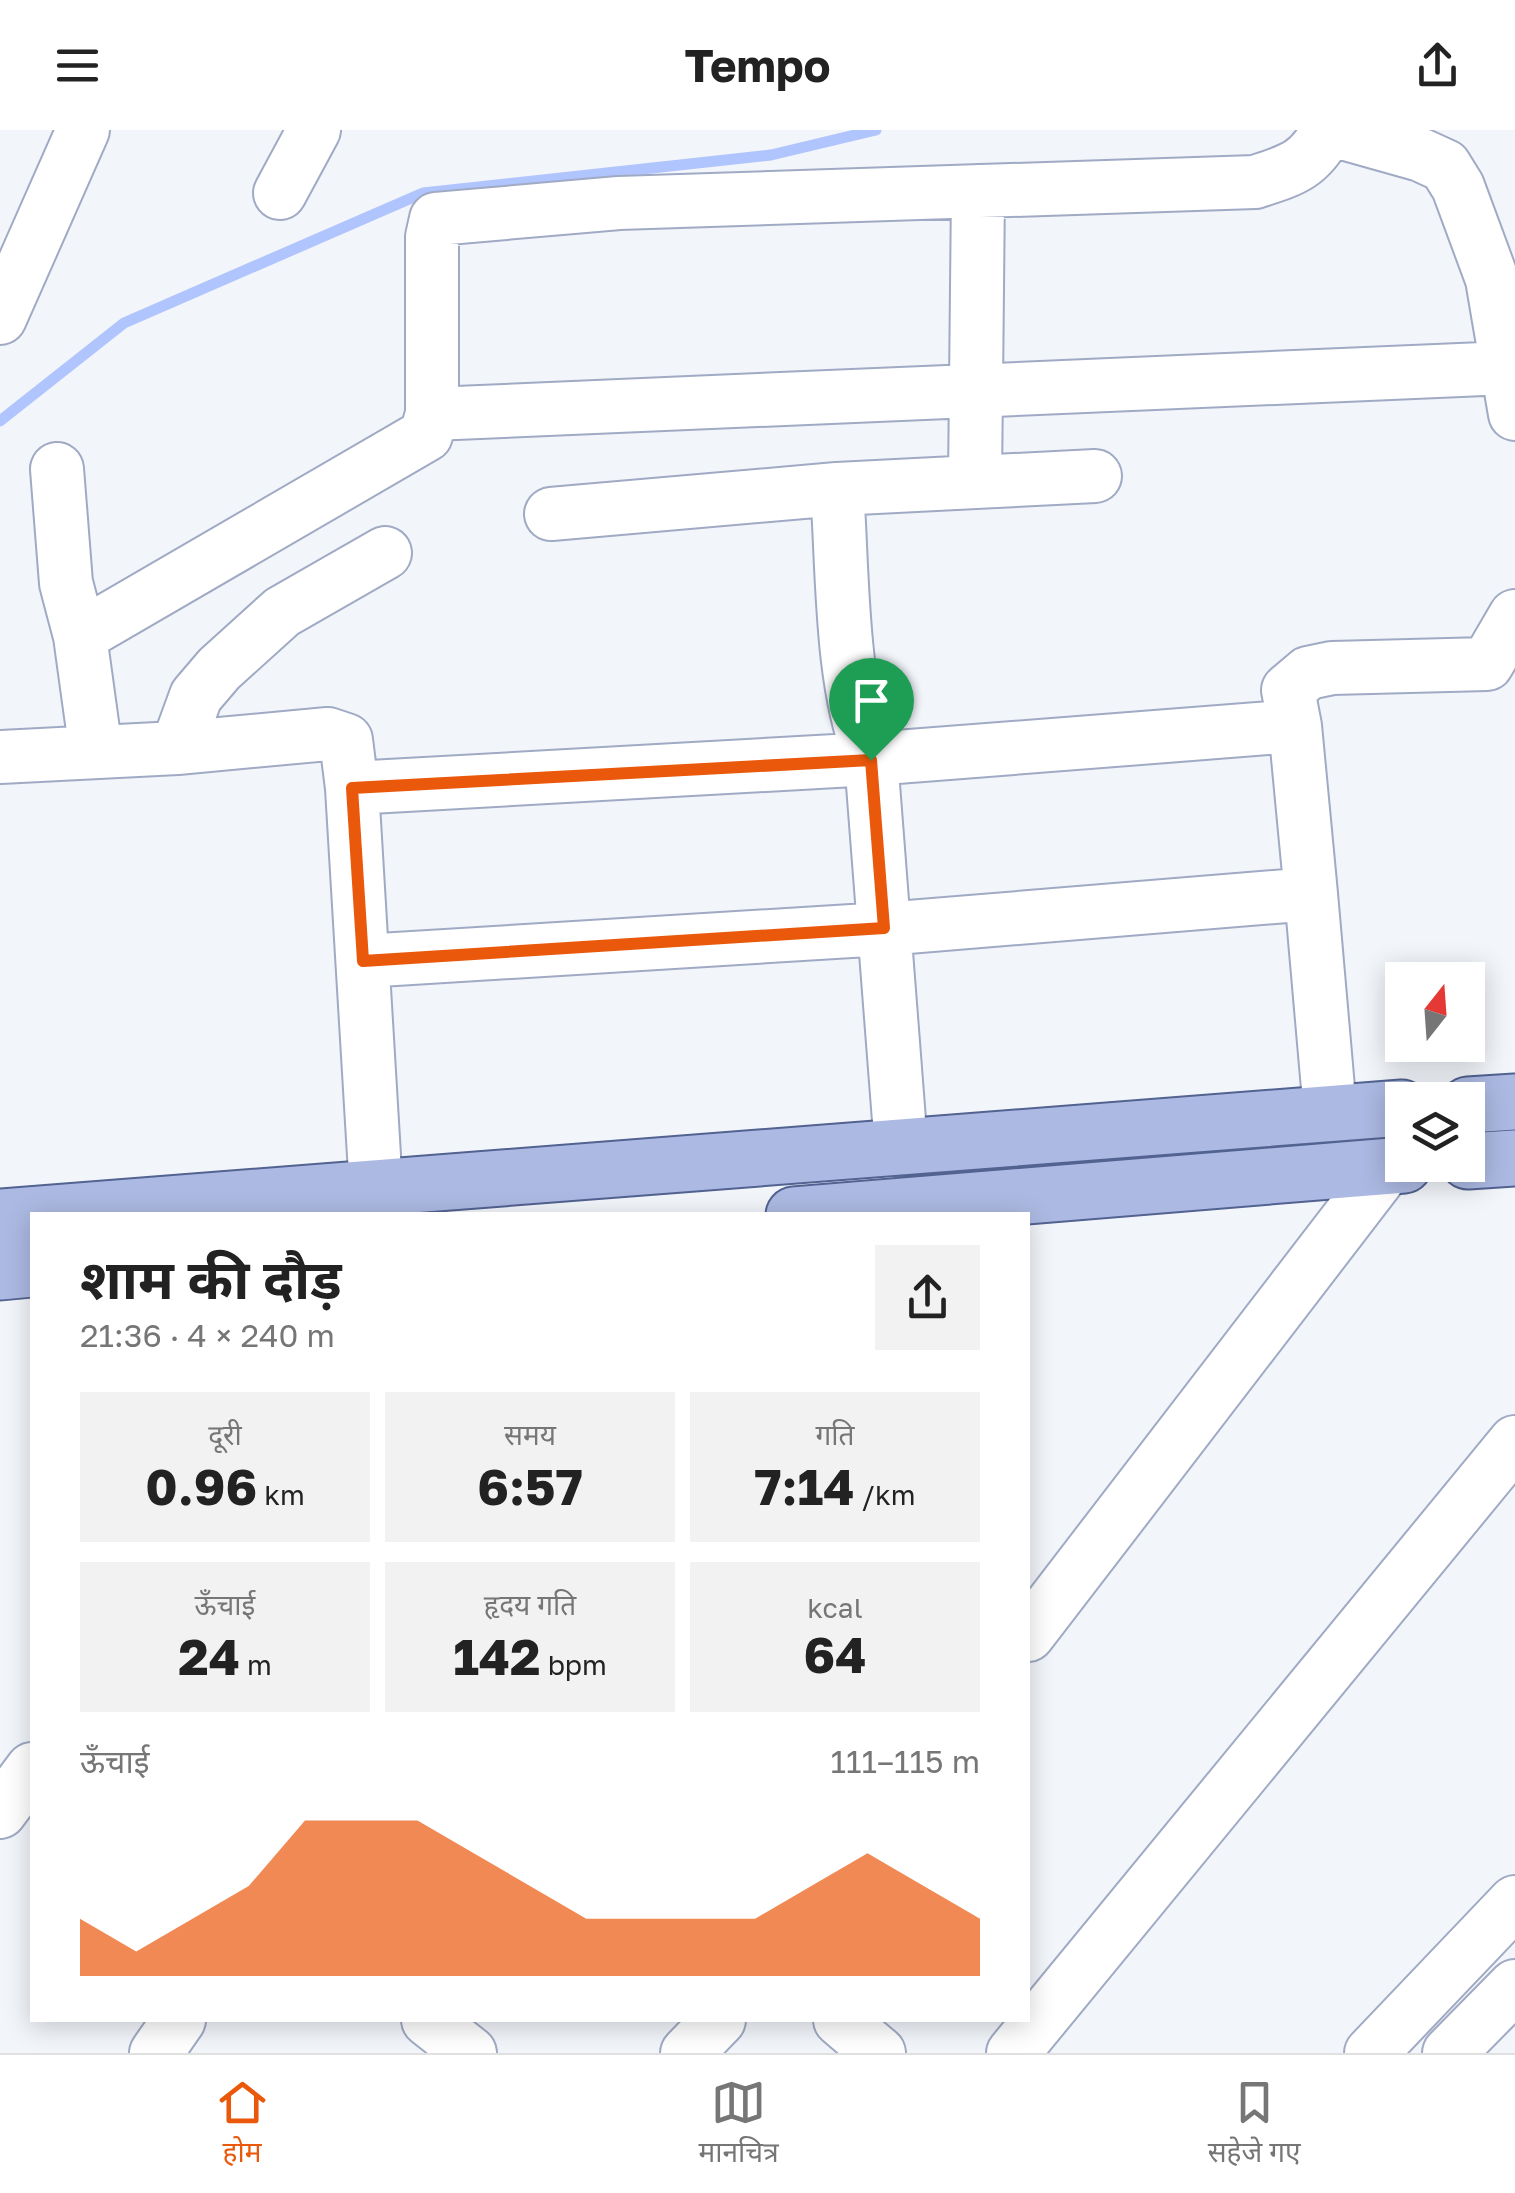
<!DOCTYPE html>
<html lang="hi">
<head>
<meta charset="utf-8">
<style>
  :root { --surface:#fff; --page:#f2f2f2; --text:#222; --muted:#767676; --line:#e0e0e0; --accent:#ea580c }
  body { margin:0; font-family:"Golos Text","Noto Sans Devanagari",sans-serif; background:var(--page); color:var(--text); height:100vh; display:flex; flex-direction:column; font-size:38px; white-space:nowrap }
  * { box-sizing:border-box; margin:0 }
  p { font-size:32px; color:var(--muted) }
  .icon { flex:none; width:55px; height:55px; fill:none; stroke:currentColor; stroke-width:2; stroke-linecap:round; stroke-linejoin:round }
  .map { position:relative; flex:1; overflow:hidden }
  .drawer { position:absolute; left:30px; top:1082px; width:1000px; height:810px; display:flex; flex-direction:column; background:var(--surface); border-radius:0px; box-shadow:0 5px 25px #0003 }
  .drawer>* { flex:none }
  .needle { width:65px; rotate:17deg }
  .buttons { position:absolute; left:1385px; top:832px; display:grid; gap:20px }
  .buttons a { display:grid; place-items:center; width:100px; height:100px; border-radius:0px; background:var(--surface); box-shadow:0 5px 25px #0003; font-size:50px }
  .pin { position:absolute; display:grid; place-items:center; width:85px; height:85px; color:#fff; margin:-102px -42px; border-radius:50% 50% 50% 0; rotate:-45deg; box-shadow:0 0 10px #0007 }
  .pin .icon { rotate:45deg }
  .round { display:grid; place-items:center; flex:none; width:105px; height:105px; border-radius:0px; background:var(--page) }
  .headline { display:flex; align-items:center; justify-content:space-between; height:170px; padding:0 50px }
  h1 { font-size:55px; font-weight:700; line-height:75px }
  .figures { display:grid; grid-template-columns:repeat(3,1fr); gap:15px; height:170px; padding:10px 50px }
  .figures div { display:grid; align-content:center; border-radius:0px; background:var(--page); text-align:center }
  .figures b { font-size:50px; font-weight:700 }
  .figures small { font-size:28px; font-weight:400 }
  .figures p { font-size:28px }
  .chart { height:280px; padding:20px 50px }
  .chart p { display:flex; justify-content:space-between }
  .chart svg { width:100%; height:180px; margin-top:10px; fill:var(--accent); opacity:.7 }
  header { display:flex; justify-content:space-between; align-items:center; height:130px; padding:0 50px; background:var(--surface); font-size:45px; font-weight:700 }
  .tabs { display:flex; justify-content:space-around; align-items:center; height:140px; border-top:2px solid var(--line); background:var(--surface); font-size:28px; color:var(--muted) }
  .tabs a { display:grid; justify-items:center; gap:5px }
  .tabs .current { color:var(--accent) }
  .map>svg:first-child { display:block }
  .lines { fill:none; stroke-linecap:round; stroke-linejoin:round }
  .stream { stroke:#b0c4fd; stroke-width:11 }
  .minor-casing { stroke:#a0aac4; stroke-width:56 }
  .major-casing { stroke:#526291; stroke-width:59 }
  .minor { stroke:#fff; stroke-width:52 }
  .major { stroke:#acb9e2; stroke-width:55 }
  .route-casing { stroke:#fff; stroke-width:20 }
  .route { stroke:#ea580c; stroke-width:12 }
</style>
</head>
<body>
<header><svg class="icon" aria-label="menu" viewBox="0 0 24 24"><path d="M4 6h16M4 12h16M4 18h16"/></svg>Tempo<svg class="icon" aria-label="share" viewBox="0 0 24 24"><path d="M12 15V3M7 8l5-5 5 5M5 13v7h14v-7"/></svg></header>
<div class="map">
<svg width="1515" height="1923" viewBox="0 0 1515 1923">
  <rect width="100%" height="100%" fill="#f2f5fa"/>
  <g class="lines">
    <path class="stream" d="M 0,291 L 124,193 L 423,63 L 771,25 L 876,0"/>
    <g class="minor-casing">
      <path id="minor" d="M 1332,0 L 1421,25 L 1445,36 L 1458,57 L 1492,149 L 1515,284
        M 280,63 L 314,0
        M 0,188 L 83,0
        M 432,284 L 1507,238
        M 57,339 L 66,453 L 80,506 L 96,622
        M 1095,346 L 837,359 C 843,443 840,553 871,629 L 1295,596 L 1311,764
        M 975,352 L 978,61
        M 551,384 L 837,359
        M 80,506 L 426,305 L 432,284 L 432,107 L 436,89 L 619,73 L 1255,52 C 1292,40 1309,36 1328,0
        M 1295,596 L 1288,560 L 1308,543 L 1332,538 L 1487,534 L 1515,486
        M 177,618 L 196,566 L 219,539 L 282,482 L 385,423
        M 0,627 L 177,618 L 328,604 L 346,610 L 352,658
        M 363,831 L 884,799 L 1311,764 L 1330,981
        M 376,1059 L 352,658 L 871,629 L 901,1016
        M 1028,1505 L 1388,1036
        M 0,1682 L 32,1639
        M 428,1890 L 470,1923
        M 840,1890 L 879,1923
        M 156,1923 L 179,1890
        M 687,1923 L 719,1890
        M 1013,1923 L 1515,1312
        M 1371,1923 L 1515,1772
        M 1449,1923 L 1515,1856"/>
    </g>
    <g class="major-casing">
      <path id="major" d="M 1468,975 L 1515,972
        M 1468,1031 L 1515,1028
        M 794,1085 L 1404,1035
        M 0,1087 L 1402,978
        M 0,1142 L 32,1139"/>
    </g>
    <use href="#minor" class="minor"/>
    <use href="#major" class="major"/>
  </g>
  <g class="lines">
    <g class="route-casing">
      <path id="route" d="M 871,630 L 884,798 L 363,831 L 352,658 Z"/>
    </g>
    <use href="#route" class="route"/>
  </g>
</svg>
<div class="buttons">
<a><svg class="needle" viewBox="-14 -14 28 28"><path d="M0-13l5 13h-10z" fill="#e53935"/><path d="M0 13l5-13h-10z" fill="#767676"/></svg></a>
<a><svg class="icon" aria-label="layers" viewBox="0 0 24 24"><path d="M12 4l9 5-9 5-9-5zM3 14l9 5 9-5"/></svg></a>
</div>
<div class="pin" style="left:871px;top:630px;background:#1e9e55"><svg class="icon" aria-label="arrive" viewBox="0 0 24 24"><path d="M6 21V4h12l-3 4 3 4H6"/></svg></div>
<section class="drawer">
<div class="headline"><div><h1>शाम की दौड़</h1><p>21:36 · 4 × 240 m</p></div><a class="round"><svg class="icon" aria-label="share" viewBox="0 0 24 24"><path d="M12 15V3M7 8l5-5 5 5M5 13v7h14v-7"/></svg></a></div>
<div class="figures">
<div><p>दूरी</p><b>0.96<small> km</small></b></div>
<div><p>समय</p><b>6:57</b></div>
<div><p>गति</p><b>7:14<small> /km</small></b></div>
</div>
<div class="figures">
<div><p>ऊँचाई</p><b>24<small> m</small></b></div>
<div><p>हृदय गति</p><b>142<small> bpm</small></b></div>
<div><p>kcal</p><b>64</b></div>
</div>
<div class="chart"><p><span>ऊँचाई</span>111–115 m</p>
<svg viewBox="0 0 160 44" preserveAspectRatio="none"><path d="M0 44V30L10 38L20 30L30 22L40 6L50 6L60 6L70 14L80 22L90 30L100 30L110 30L120 30L130 22L140 14L150 22L160 30V44z"/></svg>
</div>
</section>
</div>
<nav class="tabs">
<a class="current"><svg class="icon" aria-label="home" viewBox="0 0 24 24"><path d="M3 11l9-7 9 7M6 9v11h12V9"/></svg>होम</a>
<a><svg class="icon" aria-label="map" viewBox="0 0 24 24"><path d="M3 6l6-2 6 2 6-2v14l-6 2-6-2-6 2zM9 4v14M15 6v14"/></svg>मानचित्र</a>
<a><svg class="icon" aria-label="saved" viewBox="0 0 24 24"><path d="M7 4h10v16l-5-4-5 4z"/></svg>सहेजे गए</a>
</nav>
</body>
</html>
